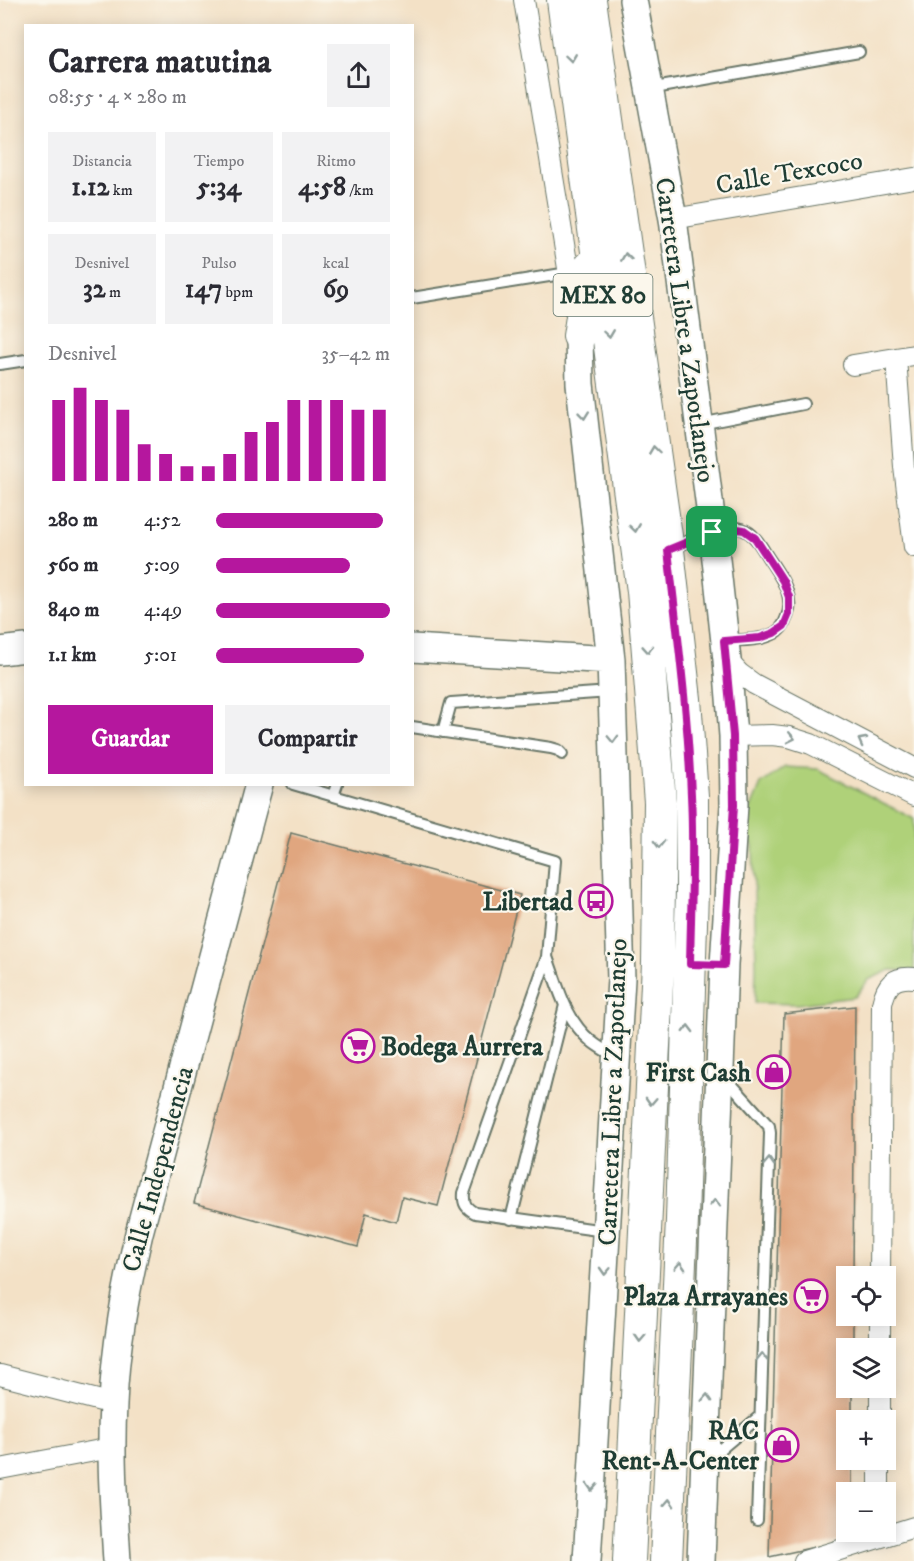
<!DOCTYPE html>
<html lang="es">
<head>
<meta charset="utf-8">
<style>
  :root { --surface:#fff; --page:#f2f2f3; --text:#2b2b33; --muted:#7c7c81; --accent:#b5179e }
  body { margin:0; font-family:"IM FELL DW Pica",serif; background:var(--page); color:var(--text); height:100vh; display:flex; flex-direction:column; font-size:22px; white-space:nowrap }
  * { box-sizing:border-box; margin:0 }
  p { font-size:20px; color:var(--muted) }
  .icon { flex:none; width:33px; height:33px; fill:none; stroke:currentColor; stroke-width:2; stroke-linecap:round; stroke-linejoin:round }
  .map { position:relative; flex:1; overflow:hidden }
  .details { position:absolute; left:24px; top:24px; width:390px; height:762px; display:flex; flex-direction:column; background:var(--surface); border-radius:0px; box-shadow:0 3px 15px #0003 }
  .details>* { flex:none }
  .fabs { position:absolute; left:836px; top:1266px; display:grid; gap:12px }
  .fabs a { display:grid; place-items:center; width:60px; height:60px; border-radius:0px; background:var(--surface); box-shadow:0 3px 15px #0003; font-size:30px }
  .pin { position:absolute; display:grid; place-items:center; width:51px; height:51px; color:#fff; margin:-26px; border-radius:12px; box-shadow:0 3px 9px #0006 }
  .round { display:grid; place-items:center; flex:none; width:63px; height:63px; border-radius:0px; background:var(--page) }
  .summary { display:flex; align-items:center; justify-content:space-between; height:102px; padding:0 24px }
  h1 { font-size:33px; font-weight:700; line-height:45px }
  .stats { display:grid; grid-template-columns:repeat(3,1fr); gap:9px; height:102px; padding:6px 24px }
  .stats div { display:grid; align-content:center; border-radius:0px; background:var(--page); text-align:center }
  .stats b { font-size:26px; font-weight:700 }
  .stats small { font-size:16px; font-weight:400 }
  .stats p { font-size:16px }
  .chart { height:168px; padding:12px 24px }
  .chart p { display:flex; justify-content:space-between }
  .chart svg { width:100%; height:108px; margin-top:6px; stroke:var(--accent); stroke-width:6 }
  .primary-button { display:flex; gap:12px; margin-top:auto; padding:12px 24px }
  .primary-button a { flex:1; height:69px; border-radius:0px; background:var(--accent); color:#fff; font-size:24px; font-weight:700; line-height:69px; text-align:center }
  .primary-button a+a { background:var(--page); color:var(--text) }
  ul { padding:0 24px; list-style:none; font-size:20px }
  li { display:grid; grid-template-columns:96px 72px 1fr; align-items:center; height:45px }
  li i { height:15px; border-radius:8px; background:var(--accent) }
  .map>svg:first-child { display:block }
  .green { fill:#afd179; stroke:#678756; stroke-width:1.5 }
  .building { fill:#e0a67f }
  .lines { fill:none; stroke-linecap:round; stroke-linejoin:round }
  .lane-casing { stroke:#697667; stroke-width:14 }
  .street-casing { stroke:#697667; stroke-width:22 }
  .secondary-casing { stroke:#697667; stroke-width:30 }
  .primary-casing { stroke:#697667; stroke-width:34 }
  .lane { stroke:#fff; stroke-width:10 }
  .street { stroke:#fff; stroke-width:20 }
  .secondary { stroke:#fff; stroke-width:27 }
  .primary { stroke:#fff; stroke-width:32 }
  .oneway { stroke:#8f9e9a }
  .route-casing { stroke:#fff; stroke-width:12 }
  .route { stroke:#b5179e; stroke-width:8 }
  .labels { text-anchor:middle; stroke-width:4.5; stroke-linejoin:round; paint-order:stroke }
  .shield { fill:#fbf7ec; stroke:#61756b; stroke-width:1.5 }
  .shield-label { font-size:24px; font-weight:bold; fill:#1f3d34 }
  .street-label { font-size:26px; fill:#1f3d34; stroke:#fbf7ec }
  .poi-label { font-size:26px; font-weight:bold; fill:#1f3d34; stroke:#fbf7ec; text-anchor:end }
</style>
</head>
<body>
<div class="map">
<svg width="914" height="1561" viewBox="0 0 914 1561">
  <rect width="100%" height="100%" fill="#fbf7ec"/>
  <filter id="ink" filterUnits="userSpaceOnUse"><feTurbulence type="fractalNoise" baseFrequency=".0167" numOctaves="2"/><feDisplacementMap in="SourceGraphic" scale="12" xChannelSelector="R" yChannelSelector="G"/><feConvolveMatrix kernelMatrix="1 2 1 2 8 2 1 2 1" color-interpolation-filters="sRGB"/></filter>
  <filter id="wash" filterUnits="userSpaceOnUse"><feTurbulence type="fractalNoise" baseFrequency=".008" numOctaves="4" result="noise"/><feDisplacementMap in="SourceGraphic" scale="24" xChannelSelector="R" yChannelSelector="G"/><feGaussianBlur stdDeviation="1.35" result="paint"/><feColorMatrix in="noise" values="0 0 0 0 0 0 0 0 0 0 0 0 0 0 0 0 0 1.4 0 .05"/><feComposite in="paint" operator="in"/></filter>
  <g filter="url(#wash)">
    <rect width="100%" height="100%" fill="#f3e1c6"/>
    <path class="green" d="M 785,767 L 818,769 L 914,819 L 914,971 L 890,970 L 868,980 L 855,997 L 798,1004 L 755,1003 L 756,966 L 753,846 L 744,825 L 761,784 Z"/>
    <g id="blocks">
      <path class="building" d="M 291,833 L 520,895 L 438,1206 L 402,1197 L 396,1222 L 366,1213 L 358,1247 L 194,1203 Z
        M 855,1006 L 853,1276 L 846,1276 L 846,1316 L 853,1316 L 853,1348 L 846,1348 L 846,1388 L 852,1388 L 852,1420 L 846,1420 L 846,1460 L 852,1460 L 852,1492 L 846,1492 L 846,1532 L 851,1532 L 851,1539 L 769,1557 L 784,1014 Z"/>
    </g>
  </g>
  <g filter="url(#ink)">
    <use href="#blocks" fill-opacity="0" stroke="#697667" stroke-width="1.5"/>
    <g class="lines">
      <g class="lane-casing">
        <path id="lane" d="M 649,89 L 859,52
          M 412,298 L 568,273
          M 0,364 L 26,360
          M 700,424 L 803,404
          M 671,549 C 690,541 722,524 742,529 C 754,533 761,546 767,556 C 779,575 797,596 786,619 C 784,625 780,630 775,633 C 761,641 739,640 724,641
          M 412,727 L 551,748 L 558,750 L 562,754
          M 443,732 L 451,703 L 611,692
          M 293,784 L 555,861 L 547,957 L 464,1193 C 463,1204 466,1208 475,1213 L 605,1231
          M 333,796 L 337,784
          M 547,957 C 558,986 566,1021 591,1041 C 598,1047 608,1052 615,1057
          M 724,1076 L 766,1123 L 769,1126 L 770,1133 L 757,1520
          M 511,1219 L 565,1005
          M 710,1458 L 760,1416"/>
      </g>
      <g class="street-casing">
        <path id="street" d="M 524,0 L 575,311
          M 673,219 L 914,178
          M 896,358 L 904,467 L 914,547
          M 853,365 L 914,355
          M 727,660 L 739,673 L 754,684 L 914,768
          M 733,736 L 772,735 L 789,737 L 811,744 L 914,796
          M 880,1276 L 882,1004 C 886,985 893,976 914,978
          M 880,1348 L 880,1316
          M 0,1375 L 113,1404
          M 880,1420 L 880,1388
          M 0,1469 L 111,1448
          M 879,1492 L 879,1460
          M 804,1561 L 914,1527"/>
      </g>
      <g class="secondary-casing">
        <path id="secondary" d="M 633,0 L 673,219 L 713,532 L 727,660 L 733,736 L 734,805 L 724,965 L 701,1561
          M 579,336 L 580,384 L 611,660 L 621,979 L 587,1561
          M 412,648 L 611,660
          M 0,651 L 26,648
          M 117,1561 C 114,1509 110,1457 113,1405 C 115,1347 126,1290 139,1233 L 259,784"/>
      </g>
      <g class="primary-casing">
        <path id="primary" d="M 563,0 L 643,591 L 660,802 L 658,963 L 629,1561
          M 590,0 L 668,550 L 685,699 L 692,796 L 692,891 L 682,1220 L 666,1561
          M 579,336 L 590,267"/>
      </g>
      <use href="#lane" class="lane"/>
      <use href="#street" class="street"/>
      <use href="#secondary" class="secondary"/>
      <use href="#primary" class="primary"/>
    </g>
    <defs><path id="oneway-chevron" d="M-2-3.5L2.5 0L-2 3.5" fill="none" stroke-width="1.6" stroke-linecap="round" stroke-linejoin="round" transform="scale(1.5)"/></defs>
    <g class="oneway">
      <use href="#oneway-chevron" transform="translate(571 58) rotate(82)"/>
      <use href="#oneway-chevron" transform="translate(626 257) rotate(-98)"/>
      <use href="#oneway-chevron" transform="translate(609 334) rotate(82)"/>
      <use href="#oneway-chevron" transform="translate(584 415) rotate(84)"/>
      <use href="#oneway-chevron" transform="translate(654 450) rotate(-98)"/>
      <use href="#oneway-chevron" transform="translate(635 528) rotate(82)"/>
      <use href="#oneway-chevron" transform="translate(648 649) rotate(86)"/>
      <use href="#oneway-chevron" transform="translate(791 738) rotate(12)"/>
      <use href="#oneway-chevron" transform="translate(613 739) rotate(88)"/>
      <use href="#oneway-chevron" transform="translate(862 741) rotate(-152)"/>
      <use href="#oneway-chevron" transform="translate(659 844) rotate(91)"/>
      <use href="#oneway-chevron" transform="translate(688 1029) rotate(-89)"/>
      <use href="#oneway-chevron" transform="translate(651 1101) rotate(93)"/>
      <use href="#oneway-chevron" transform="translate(769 1162) rotate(-88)"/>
      <use href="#oneway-chevron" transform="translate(715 1203) rotate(-88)"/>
      <use href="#oneway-chevron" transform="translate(680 1266) rotate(-87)"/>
      <use href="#oneway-chevron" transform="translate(605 1271) rotate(93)"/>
      <use href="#oneway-chevron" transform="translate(640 1338) rotate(93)"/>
      <use href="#oneway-chevron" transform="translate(762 1357) rotate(-88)"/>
      <use href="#oneway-chevron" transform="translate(707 1398) rotate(-88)"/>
      <use href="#oneway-chevron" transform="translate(592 1487) rotate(93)"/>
      <use href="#oneway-chevron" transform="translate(669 1503) rotate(-87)"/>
    </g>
  </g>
  <g class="lines" filter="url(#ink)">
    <g class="route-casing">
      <path id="route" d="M 731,528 L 744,530 L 755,538 L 783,581 L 789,597 L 789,614 L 784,626 L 774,633 L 760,638 L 724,641 L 733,736 L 734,805 L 724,965 L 690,964 C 691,908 694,851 691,795 C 688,713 677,631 668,550 L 712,532 Z"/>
    </g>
    <use href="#route" class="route"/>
  </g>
  <defs>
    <g id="bus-ring" transform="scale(1.725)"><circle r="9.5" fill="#fbf7ec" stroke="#b5179e" stroke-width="1.5"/><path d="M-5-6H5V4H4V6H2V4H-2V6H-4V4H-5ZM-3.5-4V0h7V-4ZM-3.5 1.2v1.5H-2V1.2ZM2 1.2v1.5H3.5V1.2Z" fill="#b5179e"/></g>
    <g id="supermarket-ring" transform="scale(1.725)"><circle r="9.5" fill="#fbf7ec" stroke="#b5179e" stroke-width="1.5"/><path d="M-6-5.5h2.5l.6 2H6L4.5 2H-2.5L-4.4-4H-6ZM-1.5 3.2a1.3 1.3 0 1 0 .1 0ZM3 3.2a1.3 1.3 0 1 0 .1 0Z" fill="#b5179e"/></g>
    <g id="shop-ring" transform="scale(1.725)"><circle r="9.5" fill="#fbf7ec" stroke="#b5179e" stroke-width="1.5"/><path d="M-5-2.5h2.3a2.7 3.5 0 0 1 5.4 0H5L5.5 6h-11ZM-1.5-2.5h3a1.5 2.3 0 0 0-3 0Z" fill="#b5179e"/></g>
  </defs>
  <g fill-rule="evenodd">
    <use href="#bus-ring" x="596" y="901"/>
    <use href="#supermarket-ring" x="358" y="1046"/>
    <use href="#shop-ring" x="774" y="1072"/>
    <use href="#supermarket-ring" x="811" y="1296"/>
    <use href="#shop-ring" x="782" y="1445"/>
  </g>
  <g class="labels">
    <rect class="shield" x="553.5" y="274" width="99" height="42" rx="4.5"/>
    <g class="shield-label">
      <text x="603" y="303">MEX 80</text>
    </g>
    <g class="street-label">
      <text transform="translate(789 172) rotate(-10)" y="9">Calle Texcoco</text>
      <text transform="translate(686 330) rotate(82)" y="9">Carretera Libre a Zapotlanejo</text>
      <text transform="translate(612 1092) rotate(-88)" y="9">Carretera Libre a Zapotlanejo</text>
      <text transform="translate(157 1169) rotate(-75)" y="9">Calle Independencia</text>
    </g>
    <g class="poi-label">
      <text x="573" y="910">Libertad</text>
      <text x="381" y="1055" text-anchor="start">Bodega Aurrera</text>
      <text x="751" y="1081">First Cash</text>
      <text x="788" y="1305">Plaza Arrayanes</text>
      <text x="759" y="1439">RAC<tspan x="759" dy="30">Rent-A-Center</tspan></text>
    </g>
  </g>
</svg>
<div class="fabs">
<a><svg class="icon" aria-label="locate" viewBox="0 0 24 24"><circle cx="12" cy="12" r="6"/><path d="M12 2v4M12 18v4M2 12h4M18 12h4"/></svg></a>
<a><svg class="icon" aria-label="layers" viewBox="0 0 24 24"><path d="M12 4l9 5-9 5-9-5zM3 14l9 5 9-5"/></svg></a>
<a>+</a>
<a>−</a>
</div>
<div class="pin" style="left:712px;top:532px;background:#1e9e55"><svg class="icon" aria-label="arrive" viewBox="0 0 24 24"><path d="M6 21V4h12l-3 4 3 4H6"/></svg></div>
<section class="details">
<div class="summary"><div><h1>Carrera matutina</h1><p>08:55 · 4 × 280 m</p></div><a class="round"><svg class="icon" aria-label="share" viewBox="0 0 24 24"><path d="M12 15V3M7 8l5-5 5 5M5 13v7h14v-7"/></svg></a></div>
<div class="stats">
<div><p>Distancia</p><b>1.12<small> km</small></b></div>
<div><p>Tiempo</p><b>5:34</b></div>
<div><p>Ritmo</p><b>4:58<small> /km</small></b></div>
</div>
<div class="stats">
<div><p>Desnivel</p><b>32<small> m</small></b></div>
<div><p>Pulso</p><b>147<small> bpm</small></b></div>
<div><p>kcal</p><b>69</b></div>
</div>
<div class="chart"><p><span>Desnivel</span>35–42 m</p>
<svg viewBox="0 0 160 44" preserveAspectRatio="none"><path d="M5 44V11M15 44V6M25 44V11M35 44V15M45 44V29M55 44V33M65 44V38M75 44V38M85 44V33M95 44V24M105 44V20M115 44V11M125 44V11M135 44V11M145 44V15M155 44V15"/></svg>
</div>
<ul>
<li><b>280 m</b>4:52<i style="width:96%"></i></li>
<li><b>560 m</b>5:09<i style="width:77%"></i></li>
<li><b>840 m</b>4:49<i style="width:100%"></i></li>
<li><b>1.1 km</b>5:01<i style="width:85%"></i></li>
</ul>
<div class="primary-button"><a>Guardar</a><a>Compartir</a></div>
</section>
</div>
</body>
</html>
